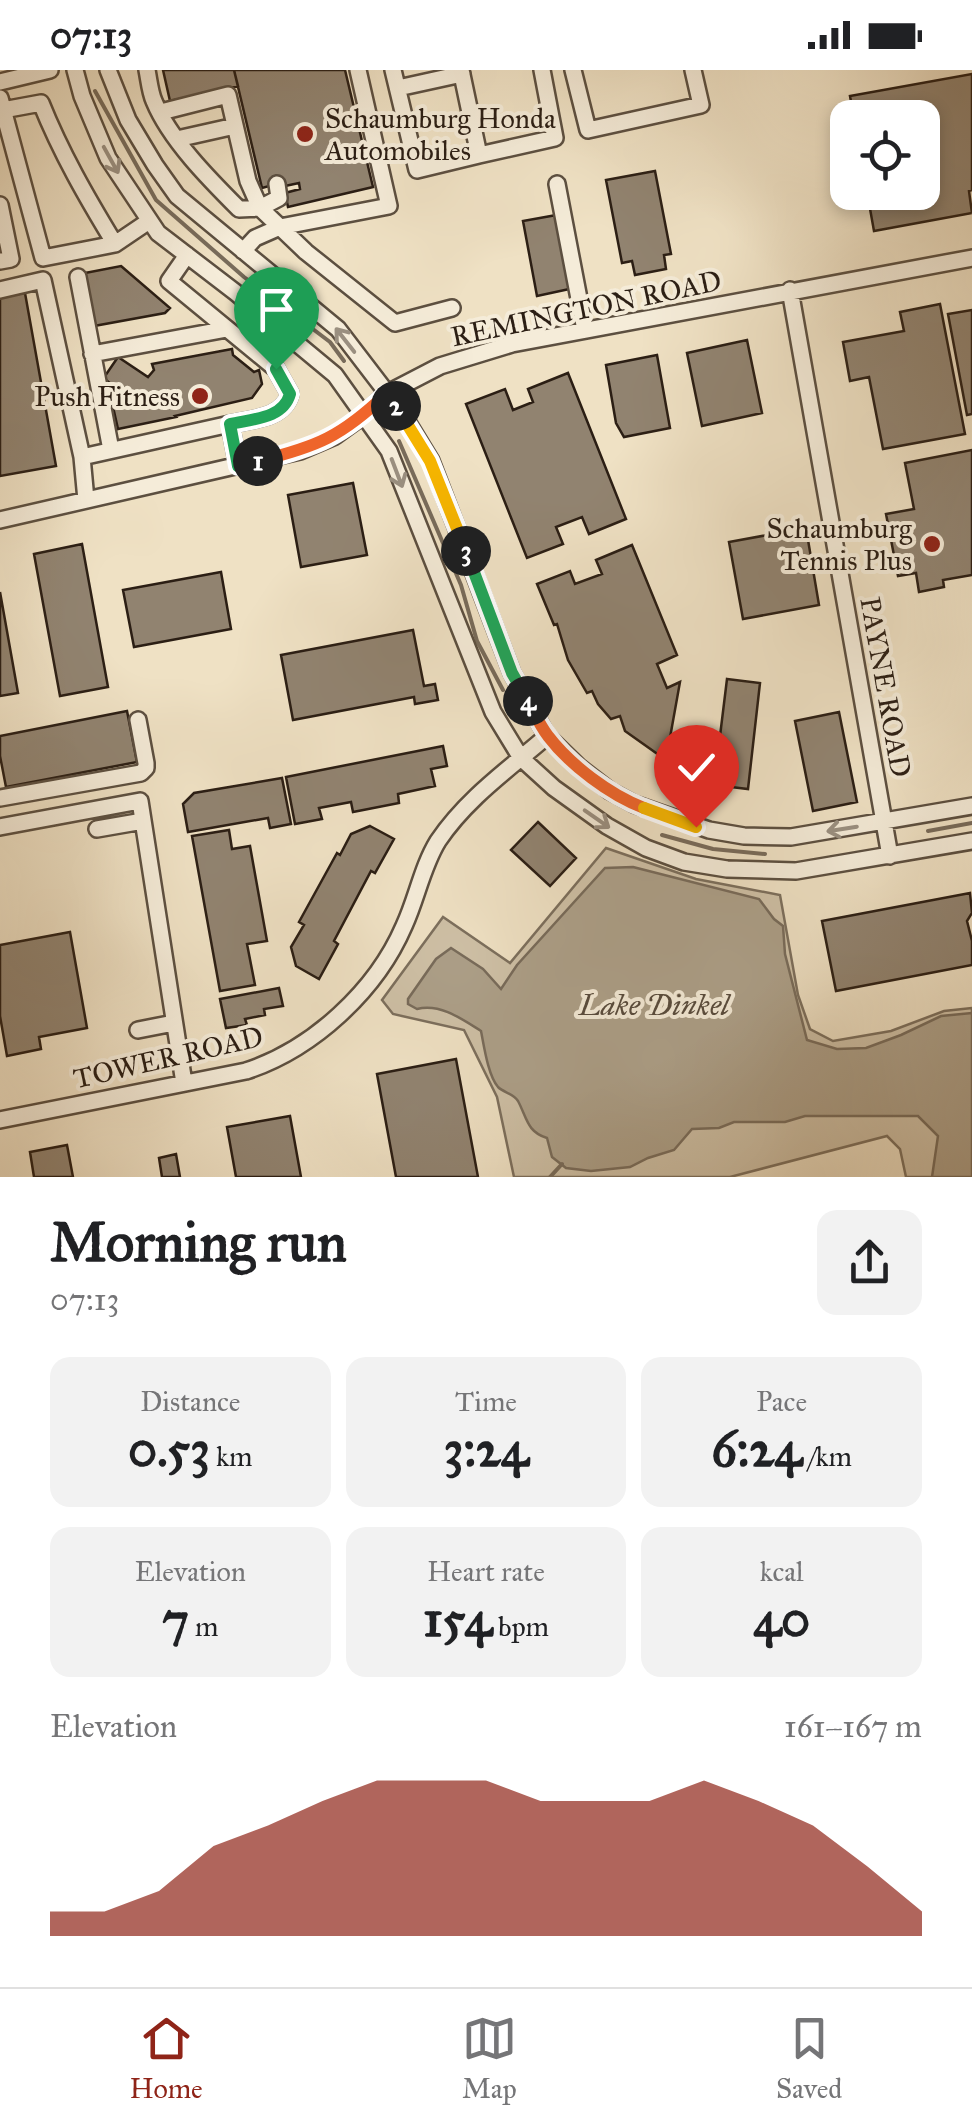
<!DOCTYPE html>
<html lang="en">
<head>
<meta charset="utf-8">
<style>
  :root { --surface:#fff; --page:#f2f2f2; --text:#202124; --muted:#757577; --line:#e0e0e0; --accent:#8f2418 }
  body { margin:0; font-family:"IM FELL Great Primer",serif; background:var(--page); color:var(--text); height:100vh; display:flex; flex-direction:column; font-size:38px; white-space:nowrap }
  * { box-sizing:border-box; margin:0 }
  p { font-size:32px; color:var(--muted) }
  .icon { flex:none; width:55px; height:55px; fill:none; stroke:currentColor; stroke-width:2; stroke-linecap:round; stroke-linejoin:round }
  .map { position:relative; height:1107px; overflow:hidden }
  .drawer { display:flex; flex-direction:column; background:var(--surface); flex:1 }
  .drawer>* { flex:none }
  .buttons { position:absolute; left:830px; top:30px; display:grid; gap:20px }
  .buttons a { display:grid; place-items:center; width:110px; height:110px; border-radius:20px; background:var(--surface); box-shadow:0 5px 15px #0003; font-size:50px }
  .pin { position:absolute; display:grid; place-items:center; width:85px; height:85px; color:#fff; margin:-102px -42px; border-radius:50% 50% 50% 0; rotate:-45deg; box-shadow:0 0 10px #0007 }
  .pin .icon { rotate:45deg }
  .km { position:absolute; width:50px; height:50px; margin:-25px; border-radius:50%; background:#222; color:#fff; font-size:28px; line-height:50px; text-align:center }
  .round { display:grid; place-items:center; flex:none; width:105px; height:105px; border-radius:20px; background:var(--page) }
  .head { display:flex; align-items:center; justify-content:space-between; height:170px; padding:0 50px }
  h1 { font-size:55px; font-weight:700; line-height:75px }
  .figures { display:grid; grid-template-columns:repeat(3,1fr); gap:15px; height:170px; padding:10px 50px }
  .figures div { display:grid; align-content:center; border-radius:20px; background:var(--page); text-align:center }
  .figures b { font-size:50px; font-weight:700 }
  .figures small { font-size:28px; font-weight:400 }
  .figures p { font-size:28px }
  .chart { height:280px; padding:20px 50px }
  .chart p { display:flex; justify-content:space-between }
  .chart svg { width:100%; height:180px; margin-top:10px; fill:var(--accent); opacity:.7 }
  .status { display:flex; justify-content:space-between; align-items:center; height:70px; padding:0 50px; background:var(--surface); direction:ltr }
  .status svg { height:28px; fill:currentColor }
  .tabs { display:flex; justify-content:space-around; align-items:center; height:140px; border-top:2px solid var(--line); background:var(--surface); font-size:28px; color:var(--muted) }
  .tabs a { display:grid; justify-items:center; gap:5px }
  .tabs .active { color:var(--accent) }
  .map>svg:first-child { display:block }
  .green { fill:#cec0a6; stroke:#7c6f5d; stroke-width:2.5 }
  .water { fill:#ac9f88; stroke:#786b5a; stroke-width:2.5 }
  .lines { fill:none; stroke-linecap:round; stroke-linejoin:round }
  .stream { stroke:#786b5a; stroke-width:4 }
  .building { fill:#918370; stroke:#2b1e14; stroke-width:2.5 }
  .minor-casing { stroke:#5c4f40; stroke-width:20 }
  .minor { stroke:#f5ecd9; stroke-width:15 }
  .oneway { stroke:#9a8f80 }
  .split-1-casing { stroke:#fff; stroke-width:20 }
  .split-2-casing { stroke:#fff; stroke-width:20 }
  .split-3-casing { stroke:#fff; stroke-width:20 }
  .split-4-casing { stroke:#fff; stroke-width:20 }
  .split-5-casing { stroke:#fff; stroke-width:20 }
  .split-6-casing { stroke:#fff; stroke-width:20 }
  .split-1 { stroke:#22a559; stroke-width:12 }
  .split-2 { stroke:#f0652b; stroke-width:12 }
  .split-3 { stroke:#f5b400; stroke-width:12 }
  .split-4 { stroke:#22a559; stroke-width:12 }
  .split-5 { stroke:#f0652b; stroke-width:12 }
  .split-6 { stroke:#f5b400; stroke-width:12 }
  .poi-dot { fill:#8f2418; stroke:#f5ecd9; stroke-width:4 }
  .labels { text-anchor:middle; stroke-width:8; stroke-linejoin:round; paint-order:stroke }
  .poi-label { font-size:28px; fill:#2b1e14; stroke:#f5ecd9; text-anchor:end }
  .street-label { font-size:28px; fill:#2b1e14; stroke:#f5ecd9 }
  .water-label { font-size:30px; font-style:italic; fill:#584b3d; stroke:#f5ecd9 }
</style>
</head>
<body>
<div class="status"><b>07:13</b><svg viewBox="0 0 49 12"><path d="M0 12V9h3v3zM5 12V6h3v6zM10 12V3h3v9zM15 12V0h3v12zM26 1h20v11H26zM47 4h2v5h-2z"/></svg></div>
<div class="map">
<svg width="972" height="1107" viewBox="0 0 972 1107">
  <rect width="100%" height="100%" fill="#efe1c4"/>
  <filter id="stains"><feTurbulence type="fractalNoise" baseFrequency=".002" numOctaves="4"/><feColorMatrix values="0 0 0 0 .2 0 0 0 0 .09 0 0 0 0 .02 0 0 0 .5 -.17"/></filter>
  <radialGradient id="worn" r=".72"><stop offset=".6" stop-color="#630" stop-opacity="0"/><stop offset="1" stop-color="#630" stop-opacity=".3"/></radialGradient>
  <path class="green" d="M 606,778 L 696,809 L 780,825 L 798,925 L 810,959 L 833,971 L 891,961 L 944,941 L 972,938 L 972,1107 L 906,1107 L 900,1079 L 887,1066 L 730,1107 L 514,1107 L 497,1027 L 464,960 L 393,944 L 382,930 L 443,847 L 510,893 Z"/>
  <path class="water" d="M 633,797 L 759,829 L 774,849 L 783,856 L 785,884 L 807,970 L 837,979 L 866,978 L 901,965 L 941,946 L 972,943 L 972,1107 L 932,1107 L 938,1066 L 918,1046 L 805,1046 L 785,1052 L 734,1052 L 719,1058 L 692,1059 L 674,1080 L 648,1088 L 630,1097 L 591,1101 L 566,1098 L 552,1087 L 547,1068 C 527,1062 527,1048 518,1031 C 513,1023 504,1023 498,1017 C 488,1005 484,976 481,961 C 462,949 440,933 417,939 L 408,934 L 408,929 L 436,889 L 451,878 L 483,899 L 501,919 L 517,895 L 605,798 Z"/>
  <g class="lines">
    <path class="stream" d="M 95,21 L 156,130 L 244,207 L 330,272 L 344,291
      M 399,371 L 461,515 L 477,571 L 503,620
      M 928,761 L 972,753
      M 662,765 L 713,779 L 765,784
      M 550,1107 L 562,1094"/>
  </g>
  <path class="building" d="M 163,0 L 234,0 L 238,16 L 170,31 Z
    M 234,0 L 345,0 L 373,117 L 288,137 L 285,123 L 300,119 L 299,113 L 285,116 L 284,112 L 262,118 Z
    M 972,4 L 972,120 L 969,121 L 972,143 L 874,161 L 867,122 L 922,122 L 922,48 L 854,48 L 850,26 Z
    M 655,101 L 671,184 L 664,185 L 666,199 L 635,205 L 632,191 L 622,193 L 606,110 Z
    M 562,144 L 574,218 L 537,226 L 523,151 Z
    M 121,196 L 170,238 L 165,243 L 94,256 L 85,203 Z
    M 25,223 L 56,396 L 0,406 L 0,227 Z
    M 940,234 L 965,364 L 883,379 L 869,307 L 850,311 L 843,272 L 904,261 L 900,242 Z
    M 972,240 L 972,344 L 967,345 L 948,244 Z
    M 747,270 L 762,343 L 702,356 L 687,283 Z
    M 232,279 L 233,285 L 254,302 L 259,300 L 262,314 L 252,328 L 175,346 L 176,347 L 118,359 L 111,328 L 117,319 L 106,310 L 105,306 L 118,287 L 148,307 L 154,300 L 152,294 Z
    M 657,285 L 670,358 L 624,367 L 616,353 L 606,295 Z
    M 568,303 L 626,449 L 589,464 L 582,447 L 556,457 L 563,474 L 527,488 L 466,334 L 505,319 L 513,340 L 533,332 L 528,319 Z
    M 972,380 L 972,505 L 943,510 L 944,517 L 919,522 L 916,503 L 898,506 L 886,444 L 914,439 L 905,393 Z
    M 353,413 L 367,485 L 301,497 L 288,425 Z
    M 806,458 L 819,535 L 743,549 L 729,472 Z
    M 82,474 L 108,617 L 60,626 L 34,484 Z
    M 632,475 L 677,585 L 657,594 L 667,618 L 680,612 L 666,690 L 625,661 L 620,646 L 611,649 L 598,634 L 592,621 L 587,623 L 568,590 L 557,554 L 554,555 L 537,514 L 570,501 L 575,514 L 602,504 L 596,490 Z
    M 221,502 L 231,559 L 134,577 L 123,520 Z
    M 0,522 L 18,623 L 0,626 Z
    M 413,560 L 424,616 L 435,614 L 438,630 L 415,634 L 414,627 L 293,650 L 281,585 Z
    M 727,609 L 760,613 L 748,719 L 714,715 Z
    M 127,641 L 137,692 L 6,717 L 0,686 L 0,666 Z
    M 839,642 L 857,732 L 813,741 L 795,651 Z
    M 443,676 L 447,696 L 431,699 L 435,716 L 398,724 L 399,733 L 353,742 L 351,732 L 319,738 L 322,749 L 295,754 L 286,707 Z
    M 282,708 L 291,754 L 270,758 L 268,748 L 188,762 L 183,734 L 194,723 Z
    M 538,752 L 576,788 L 550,816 L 511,780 Z
    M 370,756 L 394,769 L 375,803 L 371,801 L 334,871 L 338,874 L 319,909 L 296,896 L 291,877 L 304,855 L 299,852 L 337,783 L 340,785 L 351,764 Z
    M 229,760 L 232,779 L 250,776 L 267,871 L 247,874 L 255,915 L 220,921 L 192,766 Z
    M 970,823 L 972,843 L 967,851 L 972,871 L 972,895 L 836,921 L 822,851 Z
    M 70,862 L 87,958 L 39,967 L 41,979 L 7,986 L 0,946 L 0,875 Z
    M 279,918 L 283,936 L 264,939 L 265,945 L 245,949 L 247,955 L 226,958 L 220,929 Z
    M 456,989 L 478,1107 L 396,1107 L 377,1004 Z
    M 290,1046 L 301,1107 L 236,1107 L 227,1057 Z
    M 67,1075 L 73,1107 L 34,1107 L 30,1082 Z
    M 176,1084 L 180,1107 L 162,1107 L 159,1088 Z"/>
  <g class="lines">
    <g class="minor-casing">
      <path id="minor" d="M 75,0 L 82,26 L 108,88 L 158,163 L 235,222 L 335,305 L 389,381 L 493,642 L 521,688 L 554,718 L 607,756 L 646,778 L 684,792 L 727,799 L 796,801 L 972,771
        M 108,0 L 128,50 L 155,95 L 177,126 L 338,259 L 400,340 L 431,391 L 512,603 L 547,666 L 579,697 L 610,721 L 634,734 L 709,760 L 744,766 L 791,767 L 972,736
        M 147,0 C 149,10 150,22 154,31 C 170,70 210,110 239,139 L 260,138 L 279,128 L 277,114
        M 393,0 L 417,100 L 479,85 L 461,0
        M 573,0 L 588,60 L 701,35 L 693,0
        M 0,12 L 50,0
        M 398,18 L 462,4
        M 0,28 L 43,188 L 115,174 L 149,151
        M 3,40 L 41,33 C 61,83 87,128 115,174
        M 161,42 L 228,25 L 248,111 L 260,138 L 306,182 L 395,253 L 452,238
        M 177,69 L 235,56
        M 479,85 L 555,68 L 542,0
        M 557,114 L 585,260
        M 0,135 L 11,189 L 0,191
        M 243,181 L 255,168 L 280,157 L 389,136 L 358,0
        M 187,185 L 169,211 L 276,299 L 290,324 C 283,349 252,349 230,354 L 238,396
        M 78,207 L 111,380
        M 0,220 L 43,210 L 82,387 L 86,430
        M 790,220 L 890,786
        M 92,284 L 227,259
        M 82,387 L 230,354
        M 0,450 L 300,381 L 335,366 L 364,345 L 386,324 L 440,296 L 512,274 L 972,188
        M 0,728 L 141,703 L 146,698 L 146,693 L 138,650
        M 0,757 L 140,731 L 184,1013
        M 97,759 L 143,751
        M 138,960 L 174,953
        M 0,1050 L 246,1001 C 313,979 376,921 404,856 C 417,828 422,797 438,771 C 467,728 509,699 547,666"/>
    </g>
    <use href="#minor" class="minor"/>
  </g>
  <defs><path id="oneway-shaft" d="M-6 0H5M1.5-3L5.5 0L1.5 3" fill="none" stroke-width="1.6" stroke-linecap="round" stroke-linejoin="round" transform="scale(2.5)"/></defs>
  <g class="oneway">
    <use href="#oneway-shaft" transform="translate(111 90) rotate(61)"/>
    <use href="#oneway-shaft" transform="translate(345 270) rotate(-128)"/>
    <use href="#oneway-shaft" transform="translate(397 403) rotate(69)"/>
    <use href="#oneway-shaft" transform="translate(597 749) rotate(35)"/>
    <use href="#oneway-shaft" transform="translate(842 759) rotate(171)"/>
  </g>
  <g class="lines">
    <g class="split-1-casing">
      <path id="split-1" d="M 258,391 L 238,396 L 230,354 C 252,349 283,349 290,324 L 276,299"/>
    </g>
    <g class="split-2-casing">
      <path id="split-2" d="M 258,391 C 317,377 342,366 386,324 L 396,336"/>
    </g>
    <g class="split-3-casing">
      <path id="split-3" d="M 396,336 L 430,391 L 466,481"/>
    </g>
    <g class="split-4-casing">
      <path id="split-4" d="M 466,481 L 512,603 L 528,631"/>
    </g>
    <g class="split-5-casing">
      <path id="split-5" d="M 528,631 C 534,642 540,656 548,666 C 570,695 610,725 644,738"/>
    </g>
    <g class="split-6-casing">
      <path id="split-6" d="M 644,738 L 696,757"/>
    </g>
    <use href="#split-1" class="split-1"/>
    <use href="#split-2" class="split-2"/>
    <use href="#split-3" class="split-3"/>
    <use href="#split-4" class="split-4"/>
    <use href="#split-5" class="split-5"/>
    <use href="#split-6" class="split-6"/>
  </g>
  <g class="poi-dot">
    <circle cx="305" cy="64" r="10"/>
    <circle cx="200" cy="326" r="10"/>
    <circle cx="932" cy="474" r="10"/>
  </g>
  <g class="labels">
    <g class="poi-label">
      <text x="325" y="58" text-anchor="start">Schaumburg Honda<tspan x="325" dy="32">Automobiles</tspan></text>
      <text x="180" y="336">Push Fitness</text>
      <text x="912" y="468">Schaumburg<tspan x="912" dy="32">Tennis Plus</tspan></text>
    </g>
    <g class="street-label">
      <text transform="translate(586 238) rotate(-12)" y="10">REMINGTON ROAD</text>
      <text transform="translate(886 617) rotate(80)" y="10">PAYNE ROAD</text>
      <text transform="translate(168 987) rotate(-13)" y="10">TOWER ROAD</text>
    </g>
    <g class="water-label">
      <text x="654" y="945">Lake Dinkel</text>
    </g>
  </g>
  <rect width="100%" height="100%" filter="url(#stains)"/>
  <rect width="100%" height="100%" fill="url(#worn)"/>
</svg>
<div class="buttons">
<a><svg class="icon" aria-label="locate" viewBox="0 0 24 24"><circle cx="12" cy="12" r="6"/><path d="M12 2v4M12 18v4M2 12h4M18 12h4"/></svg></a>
</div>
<div class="pin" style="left:276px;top:299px;background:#1e9e55"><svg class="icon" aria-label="arrive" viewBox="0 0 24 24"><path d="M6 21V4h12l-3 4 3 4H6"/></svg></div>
<div class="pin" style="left:696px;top:757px;background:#d93025"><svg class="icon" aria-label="check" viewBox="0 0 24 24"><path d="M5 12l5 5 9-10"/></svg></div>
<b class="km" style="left:258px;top:391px">1</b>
<b class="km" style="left:396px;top:336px">2</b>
<b class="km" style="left:466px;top:481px">3</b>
<b class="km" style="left:528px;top:631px">4</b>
</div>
<section class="drawer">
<div class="head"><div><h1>Morning run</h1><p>07:13</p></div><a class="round"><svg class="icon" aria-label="share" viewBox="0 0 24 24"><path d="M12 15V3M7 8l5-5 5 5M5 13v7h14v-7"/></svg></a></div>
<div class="figures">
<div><p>Distance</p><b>0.53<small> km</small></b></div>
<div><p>Time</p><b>3:24</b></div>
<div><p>Pace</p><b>6:24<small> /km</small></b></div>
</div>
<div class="figures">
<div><p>Elevation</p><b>7<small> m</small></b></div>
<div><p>Heart rate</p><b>154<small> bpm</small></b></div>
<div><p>kcal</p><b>40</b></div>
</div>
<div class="chart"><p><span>Elevation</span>161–167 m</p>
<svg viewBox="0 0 160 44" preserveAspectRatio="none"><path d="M0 44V38L10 38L20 33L30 22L40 17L50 11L60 6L70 6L80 6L90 11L100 11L110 11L120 6L130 11L140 17L150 27L160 38V44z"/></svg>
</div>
</section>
<nav class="tabs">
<a class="active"><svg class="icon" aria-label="home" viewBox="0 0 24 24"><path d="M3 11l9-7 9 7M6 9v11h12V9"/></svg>Home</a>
<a><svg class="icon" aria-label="map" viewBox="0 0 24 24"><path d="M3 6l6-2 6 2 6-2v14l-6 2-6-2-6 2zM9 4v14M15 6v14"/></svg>Map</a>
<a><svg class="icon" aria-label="saved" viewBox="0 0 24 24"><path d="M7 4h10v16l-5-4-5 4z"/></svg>Saved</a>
</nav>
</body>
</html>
